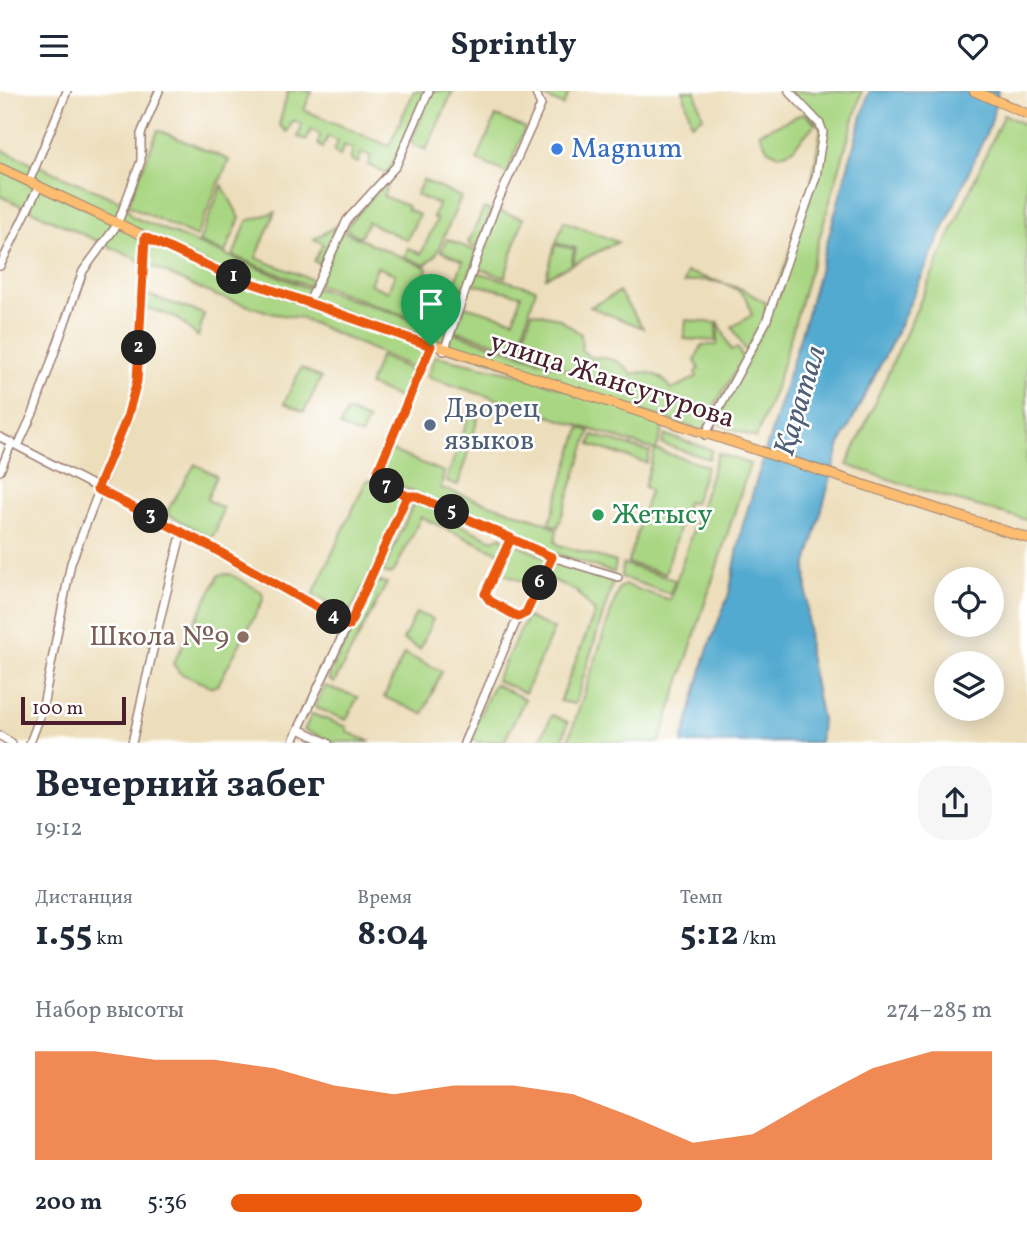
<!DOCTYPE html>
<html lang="ru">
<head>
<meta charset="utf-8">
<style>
	:root { --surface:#fff; --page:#f6f6f7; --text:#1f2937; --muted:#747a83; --accent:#ea580c }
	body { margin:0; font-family:Vollkorn,serif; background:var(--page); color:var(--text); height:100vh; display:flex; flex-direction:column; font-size:26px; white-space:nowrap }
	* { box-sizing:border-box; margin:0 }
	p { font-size:23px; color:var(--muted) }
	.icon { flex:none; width:38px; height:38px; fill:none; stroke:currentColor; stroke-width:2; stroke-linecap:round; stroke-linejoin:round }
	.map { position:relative; height:652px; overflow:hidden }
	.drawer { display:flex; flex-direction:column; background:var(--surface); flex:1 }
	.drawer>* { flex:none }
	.buttons { position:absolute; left:934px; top:476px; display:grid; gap:14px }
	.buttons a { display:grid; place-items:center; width:70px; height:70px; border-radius:50%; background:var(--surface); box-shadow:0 4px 18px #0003; font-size:35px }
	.scale { position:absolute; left:21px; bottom:18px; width:105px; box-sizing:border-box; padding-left:7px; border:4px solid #4a1f2b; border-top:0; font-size:19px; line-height:24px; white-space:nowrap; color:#4a1f2b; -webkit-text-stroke:5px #fff; paint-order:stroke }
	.pin { position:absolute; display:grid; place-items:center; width:60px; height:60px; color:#fff; margin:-72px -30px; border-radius:50% 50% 50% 0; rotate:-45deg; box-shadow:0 0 7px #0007 }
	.pin .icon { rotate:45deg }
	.km { position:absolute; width:35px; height:35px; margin:-18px; border-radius:50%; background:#222; color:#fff; font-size:19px; line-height:35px; text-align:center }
	.round { display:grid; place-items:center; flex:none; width:74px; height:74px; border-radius:28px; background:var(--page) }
	.headline { display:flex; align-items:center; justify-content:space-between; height:119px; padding:0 35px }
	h1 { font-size:38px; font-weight:700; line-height:52px }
	.figures { display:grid; grid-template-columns:repeat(3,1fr); gap:10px; height:119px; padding:7px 35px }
	.figures div { display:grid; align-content:center }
	.figures b { font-size:35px; font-weight:700 }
	.figures small { font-size:19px; font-weight:400 }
	.figures p { font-size:19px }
	.chart { height:196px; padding:14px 35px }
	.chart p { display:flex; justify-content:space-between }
	.chart svg { width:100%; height:126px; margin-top:7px; fill:var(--accent); opacity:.7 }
	ul { padding:0 35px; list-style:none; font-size:23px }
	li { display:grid; grid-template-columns:112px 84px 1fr; align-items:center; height:52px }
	li i { height:18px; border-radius:9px; background:var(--accent) }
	header { display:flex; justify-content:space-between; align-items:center; height:91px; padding:0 35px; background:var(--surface); font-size:32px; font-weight:700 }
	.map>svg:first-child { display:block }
	.green { fill:#a9d682; stroke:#7a7a56; stroke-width:2; fill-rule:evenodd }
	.water { fill:#53aad0; stroke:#4e647e; stroke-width:2 }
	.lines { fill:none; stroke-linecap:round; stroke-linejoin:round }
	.minor-casing { stroke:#9c7e73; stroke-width:10 }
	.major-casing { stroke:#9c7e73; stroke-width:11 }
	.minor { stroke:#fff; stroke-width:7 }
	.major { stroke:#fcbd6f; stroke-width:9 }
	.route-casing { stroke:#fff; stroke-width:14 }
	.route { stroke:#ea580c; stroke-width:9 }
	.shop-dot { fill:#3f7fe0; stroke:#fff; stroke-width:2.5 }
	.service-dot { fill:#5c6f8a; stroke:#fff; stroke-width:2.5 }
	.leisure-dot { fill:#2e9e5b; stroke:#fff; stroke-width:2.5 }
	.education-dot { fill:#8d6e63; stroke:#fff; stroke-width:2.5 }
	.labels { text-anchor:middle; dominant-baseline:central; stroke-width:5; stroke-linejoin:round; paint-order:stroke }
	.shop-label { font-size:28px; fill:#366cbe; stroke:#fff; text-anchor:start }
	.street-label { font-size:28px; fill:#4a1f2b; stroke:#fff }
	.service-label { font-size:28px; fill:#4e5e75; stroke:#fff; text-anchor:start }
	.leisure-label { font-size:28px; fill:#27864d; stroke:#fff; text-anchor:start }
	.education-label { font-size:28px; fill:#785e54; stroke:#fff; text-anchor:end }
	.water-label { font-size:30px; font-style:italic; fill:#4e5e75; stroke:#fff }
</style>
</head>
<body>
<header><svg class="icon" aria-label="menu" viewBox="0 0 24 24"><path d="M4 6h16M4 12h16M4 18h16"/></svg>Sprintly<svg class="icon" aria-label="heart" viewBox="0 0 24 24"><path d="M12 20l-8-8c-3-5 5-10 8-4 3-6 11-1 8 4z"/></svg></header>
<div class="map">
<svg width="1027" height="652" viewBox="0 0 1027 652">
	<rect width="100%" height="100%" fill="#fff"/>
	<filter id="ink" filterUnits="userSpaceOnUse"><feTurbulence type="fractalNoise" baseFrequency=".0143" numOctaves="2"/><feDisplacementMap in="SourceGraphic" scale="14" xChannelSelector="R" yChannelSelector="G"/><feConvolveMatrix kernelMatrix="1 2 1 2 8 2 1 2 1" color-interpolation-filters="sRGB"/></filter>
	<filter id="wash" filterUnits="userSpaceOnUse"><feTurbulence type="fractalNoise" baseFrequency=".00686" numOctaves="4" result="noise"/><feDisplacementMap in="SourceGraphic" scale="28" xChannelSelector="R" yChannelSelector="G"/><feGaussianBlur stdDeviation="1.57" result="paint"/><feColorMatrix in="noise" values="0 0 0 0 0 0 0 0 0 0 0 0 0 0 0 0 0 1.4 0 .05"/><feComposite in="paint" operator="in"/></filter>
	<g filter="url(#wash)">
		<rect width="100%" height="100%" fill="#eddebb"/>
		<path class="green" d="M 288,0 L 312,0 L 304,19 L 389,55 L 414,0 L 426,0 L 399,64 L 386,83 L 368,74 L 371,66 L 362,61 L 358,72 L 350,69 L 353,58 L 344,54 L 340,65 L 334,60 L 338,50 L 328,45 L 323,57 L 318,53 L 320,44 L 311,38 L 307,49 L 298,46 L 302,34 L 293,29 L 287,41 L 279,34 Z
			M 432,0 L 453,0 L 426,59 L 410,52 Z
			M 544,0 L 570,0 L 563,15 L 539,3 Z
			M 683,0 L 695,0 L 703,26 L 692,33 Z
			M 789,0 L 862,0 L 779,286 L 756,347 L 711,330 L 761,242 L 808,111 L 821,37 Z
			M 804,22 L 815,33 L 792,59 L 779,64 L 768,59 L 759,42 Z
			M 1004,23 L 1027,35 L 1027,429 L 934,403 L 847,374 Z
			M 496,25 L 525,37 L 507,82 L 477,69 Z
			M 158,39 L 229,69 L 196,146 L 128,114 Z
			M 0,58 L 122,111 L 133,126 L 307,197 L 313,196 L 578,282 L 519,262 L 532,221 L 558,227 L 581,243 L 582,259 L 589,266 C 606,266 621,268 632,283 C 648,279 663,283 671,299 L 697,286 L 695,281 L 699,278 L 695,269 L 702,254 L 717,254 L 719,232 L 731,259 L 738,257 L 743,268 L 710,322 L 705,341 L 222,180 L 0,75 Z
			M 0,77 L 221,181 L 219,188 L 222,184 L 431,255 L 421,280 L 301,227 L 275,223 L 214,204 L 0,105 Z
			M 393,81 L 383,105 L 408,115 L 407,118 L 419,124 L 407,149 L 368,131 L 360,146 L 345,138 Z
			M 423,89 L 461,106 L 436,164 L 425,174 L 405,166 L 408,157 L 421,163 L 437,128 L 433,126 L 438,113 L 416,104 Z
			M 222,94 L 240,127 L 225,162 L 199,151 Z
			M 484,117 L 491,120 L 477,158 L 468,152 Z
			M 494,119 L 523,127 L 505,186 L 474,176 Z
			M 275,121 L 256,167 L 318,191 L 342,140 L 427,177 L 425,185 L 433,185 L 466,199 L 451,241 L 317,193 L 307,194 L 233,165 L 247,130 ZM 377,176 L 395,183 L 388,201 L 370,193 Z
			M 564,130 L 618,151 L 573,173 L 576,157 L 556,152 Z
			M 336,135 L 320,173 L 314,170 L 323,153 L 314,148 Z
			M 447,148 L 477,161 L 465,197 L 455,192 L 463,170 L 441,160 Z
			M 555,154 L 574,158 L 571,174 L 546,186 Z
			M 476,181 L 536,198 L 518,259 L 454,239 L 464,215 L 514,229 L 521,204 L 473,193 Z
			M 687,181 L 742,198 L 766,212 L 765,226 L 746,260 L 732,236 L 752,224 C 750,220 749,212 747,208 C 734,190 702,186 684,192 Z
			M 619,201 L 643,237 L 590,216 Z
			M 144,203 L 204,223 L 198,246 L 176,226 L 144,216 Z
			M 686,229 L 717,232 L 716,250 L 684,248 Z
			M 380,265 L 416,281 L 404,309 L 369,294 Z
			M 435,265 L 522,284 L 665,331 L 656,359 L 707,375 L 694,412 L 687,411 L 665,483 L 628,472 L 650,399 L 644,396 L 655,359 L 427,286 Z
			M 301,277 L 321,287 L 304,321 L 284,312 Z
			M 347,320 L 368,329 L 361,345 L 340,335 Z
			M 469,325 L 478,327 L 458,394 L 446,390 Z
			M 580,337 L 590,340 L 558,436 L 549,433 Z
			M 593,344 L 650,361 L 647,372 L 590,354 Z
			M 665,344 L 712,359 L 709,368 L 662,353 Z
			M 390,359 L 444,381 L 441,397 L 544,431 L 557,439 L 555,450 L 559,454 L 616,471 L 614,482 L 554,462 L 382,387 L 382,377 Z
			M 718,362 L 750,373 L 660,651 L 568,651 L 619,497 L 625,494 L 670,509 Z
			M 195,373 L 216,385 L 207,409 L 223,417 L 216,440 L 211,447 L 166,422 Z
			M 379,388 L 407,405 L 390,448 L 349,522 L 313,503 L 366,390 Z
			M 415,409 L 447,423 L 450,430 L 493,449 L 502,445 L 505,453 L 499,462 L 421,426 L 395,479 L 390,483 L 383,481 Z
			M 512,451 L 547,467 L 534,496 L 499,480 Z
			M 554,471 L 614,488 L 575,613 L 560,610 L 595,521 L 576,500 L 546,486 Z
			M 623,473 L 675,489 L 670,503 L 621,486 Z
			M 230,483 L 262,501 L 263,509 L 218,594 L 211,596 L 180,582 L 173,573 L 219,484 Z
			M 374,490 L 387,492 L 334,592 L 328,588 Z
			M 416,522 L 433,528 L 420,558 L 403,549 Z
			M 527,526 L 554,538 L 525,602 L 496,589 Z
			M 404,563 L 442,580 L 423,623 L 384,606 Z
			M 494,593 L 525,608 L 504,651 L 477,651 L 468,647 Z
			M 325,595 L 358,606 L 346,629 L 315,616 Z
			M 312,623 L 347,636 L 347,641 L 371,651 L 333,651 L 304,639 Z
			M 552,624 L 568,631 L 562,651 L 539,651 Z"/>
		<path class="water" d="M 869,0 L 998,0 L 991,32 L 894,247 L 840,353 L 806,476 L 809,564 L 822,629 L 820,651 L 682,652 L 706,563 L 729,503 L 742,437 L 808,220 Z"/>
	</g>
	<g filter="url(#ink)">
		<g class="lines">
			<g class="minor-casing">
				<path id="minor" d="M 29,91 L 67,0
					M 0,175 L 39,95
					M 308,213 L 347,129 L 396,75 L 429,0
					M 444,260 L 494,119 L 541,14 L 535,0
					M 705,344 L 766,231 L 816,86 L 823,41 L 820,33 L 789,0
					M 0,346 L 211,456 L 349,535
					M 18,355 L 34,320 L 83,180 L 117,134 L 141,70 L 141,43 L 159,0
					M 0,380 L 12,351
					M 407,405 L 416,405 L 552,466 L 526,522 L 518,526 L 464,652
					M 511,447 L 485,503 L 490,510 L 518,526
					M 552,466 L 618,486
					M 299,638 L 328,652
					M 0,645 L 12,652
					M 30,652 L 42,620 L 71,472 L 127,327 L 137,290 L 145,146
					M 132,652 C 148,581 163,511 182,441
					M 292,652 L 406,410 L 403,400 C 390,396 379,395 378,380 L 431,255"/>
			</g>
			<g class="major-casing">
				<path id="major" d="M 974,0 L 1027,23
					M 0,77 L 221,181 L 308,213 L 1027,447"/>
			</g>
			<use href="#minor" class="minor"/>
			<use href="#major" class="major"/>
		</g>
	</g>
	<g class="lines" filter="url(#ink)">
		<g class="route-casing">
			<path id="route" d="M 431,255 L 221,181 L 145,146 L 137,290 L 127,327 L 97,398 L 211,456 L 349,535 L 407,405 L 416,405 L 511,447 L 485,503 L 490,510 L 518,526 L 526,522 L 552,466 L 416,405 L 407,405 L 379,388 L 378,380 L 431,255"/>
		</g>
		<use href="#route" class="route"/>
	</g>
	<circle class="shop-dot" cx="557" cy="58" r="7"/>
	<circle class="service-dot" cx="430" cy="334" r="7"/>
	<circle class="leisure-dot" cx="598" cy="424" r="7"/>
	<circle class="education-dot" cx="243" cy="546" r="7"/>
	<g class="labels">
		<g class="shop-label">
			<text x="571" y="58">Magnum</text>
		</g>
		<g class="street-label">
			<text transform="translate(612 290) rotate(18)">улица Жансугурова</text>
		</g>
		<g class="service-label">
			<text x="444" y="318">Дворец<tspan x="444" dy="32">языков</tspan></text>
		</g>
		<g class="leisure-label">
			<text x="612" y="424">Жетысу</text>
		</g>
		<g class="education-label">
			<text x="229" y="546">Школа №9</text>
		</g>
		<g class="water-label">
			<text transform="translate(801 310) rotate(-73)">Қаратал</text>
		</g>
	</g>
</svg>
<div class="buttons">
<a><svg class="icon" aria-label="locate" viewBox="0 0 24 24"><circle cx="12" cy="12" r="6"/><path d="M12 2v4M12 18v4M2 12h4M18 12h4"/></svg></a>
<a><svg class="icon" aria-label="layers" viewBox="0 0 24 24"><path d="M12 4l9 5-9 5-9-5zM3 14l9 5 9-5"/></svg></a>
</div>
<div class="scale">100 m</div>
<div class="pin" style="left:431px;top:255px;background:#1e9e55"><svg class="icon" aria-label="arrive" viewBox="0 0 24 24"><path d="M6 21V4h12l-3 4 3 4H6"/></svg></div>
<b class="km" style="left:234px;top:186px">1</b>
<b class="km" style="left:139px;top:257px">2</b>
<b class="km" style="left:151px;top:425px">3</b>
<b class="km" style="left:334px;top:526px">4</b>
<b class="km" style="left:452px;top:421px">5</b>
<b class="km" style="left:540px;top:492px">6</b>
<b class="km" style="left:387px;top:395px">7</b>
</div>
<section class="drawer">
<div class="headline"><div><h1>Вечерний забег</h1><p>19:12</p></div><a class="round"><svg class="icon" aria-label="share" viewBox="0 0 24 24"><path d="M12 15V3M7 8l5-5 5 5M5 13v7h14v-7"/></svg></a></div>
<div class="figures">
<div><p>Дистанция</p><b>1.55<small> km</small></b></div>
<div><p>Время</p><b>8:04</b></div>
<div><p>Темп</p><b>5:12<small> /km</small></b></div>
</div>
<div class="chart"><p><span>Набор высоты</span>274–285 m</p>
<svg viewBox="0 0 160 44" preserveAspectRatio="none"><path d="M0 44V6L10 6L20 9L30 9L40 12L50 18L60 21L70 18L80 18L90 21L100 29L110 38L120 35L130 23L140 12L150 6L160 6V44z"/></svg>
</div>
<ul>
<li><b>200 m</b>5:36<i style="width:54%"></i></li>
</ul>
</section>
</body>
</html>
